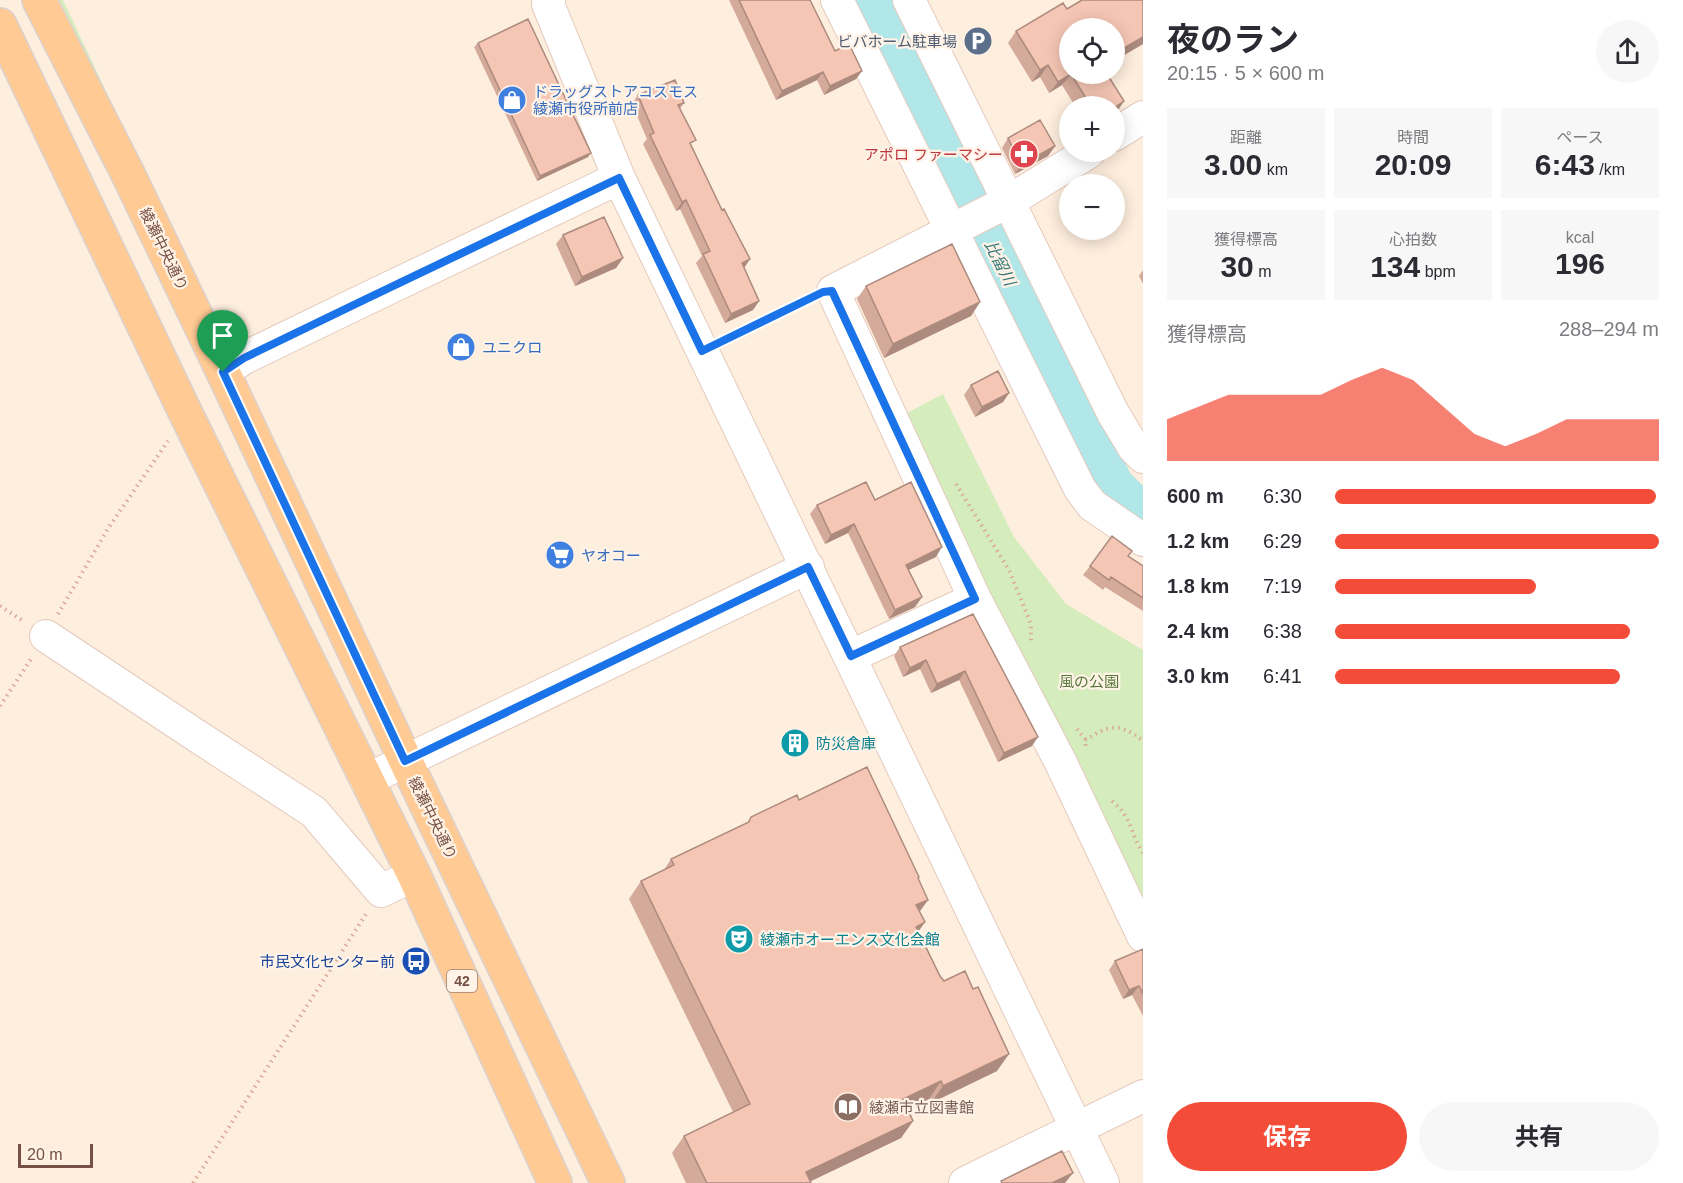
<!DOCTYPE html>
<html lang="ja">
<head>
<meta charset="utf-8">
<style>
	:root { --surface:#fff; --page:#f7f7f7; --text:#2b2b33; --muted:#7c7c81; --accent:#f34c38 }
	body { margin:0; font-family:Arial,"Noto Sans JP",sans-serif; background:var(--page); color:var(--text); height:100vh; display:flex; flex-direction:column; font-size:22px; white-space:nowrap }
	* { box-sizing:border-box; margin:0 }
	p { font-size:20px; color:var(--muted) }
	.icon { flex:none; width:33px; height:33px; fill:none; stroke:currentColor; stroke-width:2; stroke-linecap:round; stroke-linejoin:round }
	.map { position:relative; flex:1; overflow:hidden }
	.side { display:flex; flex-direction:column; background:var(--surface); width:540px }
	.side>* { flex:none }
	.fabs { position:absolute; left:1059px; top:18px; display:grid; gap:12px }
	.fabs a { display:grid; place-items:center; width:66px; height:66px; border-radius:50%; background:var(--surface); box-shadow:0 3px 15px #0003; font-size:30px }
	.scale { position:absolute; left:18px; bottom:15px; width:75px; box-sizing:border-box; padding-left:6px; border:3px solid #765045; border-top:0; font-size:16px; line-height:21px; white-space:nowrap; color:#765045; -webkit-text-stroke:4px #fff2e6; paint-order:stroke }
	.pin { position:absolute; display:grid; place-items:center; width:51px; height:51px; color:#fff; margin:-62px -26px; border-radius:50% 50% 50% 0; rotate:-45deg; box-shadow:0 0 6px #0007 }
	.pin .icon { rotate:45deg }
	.round { display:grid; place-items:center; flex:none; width:63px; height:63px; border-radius:32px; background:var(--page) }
	.overview { display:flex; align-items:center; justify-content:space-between; height:102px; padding:0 24px }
	h1 { font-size:33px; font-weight:700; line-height:45px }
	.metrics { display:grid; grid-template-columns:repeat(3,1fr); gap:9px; height:102px; padding:6px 24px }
	.metrics div { display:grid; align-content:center; border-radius:0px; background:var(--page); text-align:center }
	.metrics b { font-size:30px; font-weight:700 }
	.metrics small { font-size:16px; font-weight:400 }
	.metrics p { font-size:16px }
	.chart { height:168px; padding:12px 24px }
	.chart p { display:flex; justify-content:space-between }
	.chart svg { width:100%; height:108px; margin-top:6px; fill:var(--accent); opacity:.7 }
	.cta { display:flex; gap:12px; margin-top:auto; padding:12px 24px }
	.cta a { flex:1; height:69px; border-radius:36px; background:var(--accent); color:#fff; font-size:24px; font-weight:700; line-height:69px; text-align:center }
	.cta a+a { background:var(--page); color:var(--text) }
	ul { padding:0 24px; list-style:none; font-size:20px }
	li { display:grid; grid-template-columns:96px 72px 1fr; align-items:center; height:45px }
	li i { height:15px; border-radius:8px; background:var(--accent) }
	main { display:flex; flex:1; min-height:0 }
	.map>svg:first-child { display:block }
	.green { fill:#d5ecbc }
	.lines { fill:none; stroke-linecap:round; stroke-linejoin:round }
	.river { stroke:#b2e7e9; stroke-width:45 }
	.minor-casing { stroke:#e4cabd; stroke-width:34 }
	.major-casing { stroke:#dbd2cf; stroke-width:36 }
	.path { stroke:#daa997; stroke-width:4; stroke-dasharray:1.5 4.5; stroke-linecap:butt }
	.minor { stroke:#fff; stroke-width:32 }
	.major { stroke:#ffca94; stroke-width:33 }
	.wall { fill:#d4aa9b }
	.shaded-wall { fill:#ac8b7e }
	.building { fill:#f6c6b4; stroke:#ac8b7e; stroke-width:1.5 }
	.route-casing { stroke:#fff; stroke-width:12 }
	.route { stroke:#1a73e8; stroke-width:8 }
	.labels { text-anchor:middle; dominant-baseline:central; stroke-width:4.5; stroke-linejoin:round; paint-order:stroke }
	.shield { fill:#fff2e6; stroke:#9f8175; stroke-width:1.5 }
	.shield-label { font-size:14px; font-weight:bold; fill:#765045 }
	.service-label { font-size:15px; fill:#4e5e75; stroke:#fff2e6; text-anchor:end }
	.shop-label { font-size:15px; fill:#366cbe; stroke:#fff2e6; text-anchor:start }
	.health-label { font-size:15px; fill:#be3a42; stroke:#fff2e6; text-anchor:end }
	.street-label { font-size:15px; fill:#765045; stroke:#fff2e6 }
	.park-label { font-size:15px; fill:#527739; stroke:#fff2e6 }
	.culture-label { font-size:15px; fill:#0d838f; stroke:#fff2e6; text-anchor:start }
	.transit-label { font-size:15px; fill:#164399; stroke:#fff2e6; text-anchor:end }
	.education-label { font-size:15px; fill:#785e54; stroke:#fff2e6; text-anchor:start }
	.water-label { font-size:16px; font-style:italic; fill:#377a7d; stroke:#fff2e6 }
</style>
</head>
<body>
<main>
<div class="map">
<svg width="1143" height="1183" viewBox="0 0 1143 1183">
	<rect width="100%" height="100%" fill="#feeede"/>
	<path class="green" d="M 57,0 L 63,0 L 136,155 Z
		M 943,394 L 1014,537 L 1066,604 L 1143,650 L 1143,913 L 903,415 Z"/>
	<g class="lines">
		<path class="river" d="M 868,0 L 1039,336 L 1112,487 L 1143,517"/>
		<g class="minor-casing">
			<path id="minor" d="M 549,0 L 548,4 L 619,178 L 1103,1183
				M 837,0 L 1080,489 L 1092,505 L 1143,540
				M 909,0 L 1113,413 L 1134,448 L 1143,457
				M 1114,135 L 1143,117
				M 1089,152 L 1009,201 L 833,291 L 975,599 L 1060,761 L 1143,936
				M 223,372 L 244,358 L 366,299 L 619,178
				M 46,636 L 197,736 L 314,812 L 381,891 L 414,875
				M 851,656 L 975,599
				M 366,780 L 808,567
				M 965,1183 L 1143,1096"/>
		</g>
		<g class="major-casing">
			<path id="major" d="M 39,0 L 128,174 L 223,372 L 418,787 L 608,1183
				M 0,25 L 187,416 L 414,875 L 555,1183"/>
		</g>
		<path class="path" d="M 727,339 L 807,300
			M 956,484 L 1009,570 L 1031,624 L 1031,643
			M 0,606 L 25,622
			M 58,614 L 109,527 L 168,441
			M 0,706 L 31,659
			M 1077,729 L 1085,739 L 1086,749
			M 1085,740 C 1109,726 1118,721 1143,741
			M 1112,801 C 1134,820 1129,832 1143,853
			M 193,1183 L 366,914"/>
		<use href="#minor" class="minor"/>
		<use href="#major" class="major"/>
	</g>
	<path class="wall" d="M 729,0 L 810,0 L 835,51 L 862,71 L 856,79 L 824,95 L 817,80 L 776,100 Z
		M 1082,0 L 1143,0 L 1143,44 L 1114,61 L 1114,28 L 1070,28 L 1070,74 L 1107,74 L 1124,101 L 1114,114 L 1114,106 L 1075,106 L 1062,85 L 1049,93 L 1040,77 L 1032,82 L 1008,43 L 1016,31 L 1063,3 L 1067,9 Z
		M 478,43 L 588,157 L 537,181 L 474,47 Z
		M 638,95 L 684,103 L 680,109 L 691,147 L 722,210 L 750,259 L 744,268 L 759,301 L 753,310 L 725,323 L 696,263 L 702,256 L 680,209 L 676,211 L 643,144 L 647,139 L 632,104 Z
		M 1008,138 L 1055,146 L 1048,156 L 1015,174 L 1002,148 Z
		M 563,235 L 623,258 L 616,268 L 575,286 L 556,244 Z
		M 1143,270 L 1143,284 L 1139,276 Z
		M 866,286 L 980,302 L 971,316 L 884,358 L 857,299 Z
		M 971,385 L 1009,393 L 1003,402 L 975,417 L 964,395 Z
		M 875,500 L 936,557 L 908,570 L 922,597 L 915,607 L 889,619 L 848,533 L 825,544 L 810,514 L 817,505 Z
		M 1128,556 L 1143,566 L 1143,611 L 1105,587 L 1103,590 L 1083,575 L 1090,566 Z
		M 973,614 L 1032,746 L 998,762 L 959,680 L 931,693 L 920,669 L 903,677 L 894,656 L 900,647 Z
		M 799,800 L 918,879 L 928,900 L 919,912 L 925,922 L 919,931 L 940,976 L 997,1071 L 931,1103 L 929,1099 L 908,1109 L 913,1121 L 901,1138 L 811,1181 L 811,1183 L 686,1183 L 672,1153 L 684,1136 L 733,1112 L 629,899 L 641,881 L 664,870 L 671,859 L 747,823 L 751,817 Z
		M 1143,949 L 1143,1016 L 1132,995 L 1123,999 L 1109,970 L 1115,961 Z"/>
	<path class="shaded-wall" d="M 1143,37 L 1143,44 L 1114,61 L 1114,54 Z
		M 1048,65 L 1040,77 L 1032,82 L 1040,70 Z
		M 862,71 L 856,79 L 824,95 L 830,86 Z
		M 823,72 L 817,80 L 776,100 L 782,91 Z
		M 1071,74 L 1062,85 L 1049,93 L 1058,82 Z
		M 1124,101 L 1116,113 L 1114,114 L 1114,108 Z
		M 1055,146 L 1048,156 L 1015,174 L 1021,165 Z
		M 591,153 L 588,157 L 537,181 L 540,176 Z
		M 686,200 L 680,209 L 676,211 L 682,202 Z
		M 623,258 L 616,268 L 575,286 L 582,277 Z
		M 750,259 L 744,268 L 742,263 Z
		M 759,301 L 753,310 L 725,323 L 731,314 Z
		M 980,302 L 971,316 L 884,358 L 893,344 Z
		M 1009,393 L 1003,402 L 975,417 L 982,407 Z
		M 854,524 L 848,533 L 825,544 L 831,535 Z
		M 942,547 L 936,557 L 900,574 L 906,565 Z
		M 922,597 L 915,607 L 889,619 L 895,610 Z
		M 926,660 L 920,669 L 903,677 L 910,668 Z
		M 965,671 L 959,680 L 931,693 L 937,684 Z
		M 1038,737 L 1032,746 L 998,762 L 1004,753 Z
		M 928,900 L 915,918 L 916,905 Z
		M 925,922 L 912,940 L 916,927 Z
		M 1139,986 L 1132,995 L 1123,999 L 1129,990 Z
		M 1009,1054 L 997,1071 L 931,1103 L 943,1086 Z
		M 941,1081 L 929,1099 L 891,1117 L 903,1099 Z
		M 913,1121 L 901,1138 L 807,1183 L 806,1172 Z
		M 1073,1173 L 1065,1183 L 1052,1183 Z"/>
	<path class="building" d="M 739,0 L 810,0 L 835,51 L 849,44 L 862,71 L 830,86 L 823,72 L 782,91 Z
		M 1082,0 L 1143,0 L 1143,37 L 1114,54 L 1114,28 L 1070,28 L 1070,74 L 1107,74 L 1124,101 L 1114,108 L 1114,106 L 1091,106 L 1071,74 L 1058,82 L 1048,65 L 1040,70 L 1016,31 L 1063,3 L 1067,9 Z
		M 528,19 L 591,153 L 540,176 L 478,43 Z
		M 675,80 L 684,103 L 678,105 L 696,140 L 690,143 L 722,210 L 724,209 L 750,259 L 742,263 L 759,301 L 731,314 L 703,254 L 710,251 L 686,200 L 682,202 L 650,135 L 654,133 L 638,95 Z
		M 1040,120 L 1055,146 L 1021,165 L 1008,138 Z
		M 604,217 L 623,258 L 582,277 L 563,235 Z
		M 952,244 L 980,302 L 893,344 L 866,286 Z
		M 998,371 L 1009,393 L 982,407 L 971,385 Z
		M 866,482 L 875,500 L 911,482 L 942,547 L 906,565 L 922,597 L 895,610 L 854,524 L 831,535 L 817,505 Z
		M 1112,536 L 1132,551 L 1128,556 L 1143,566 L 1143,598 L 1111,577 L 1109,580 L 1090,566 Z
		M 973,614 L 1038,737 L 1004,753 L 965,671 L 937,684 L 926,660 L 910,668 L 900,647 Z
		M 867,767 L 919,877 L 918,878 L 928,900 L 916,905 L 925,922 L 916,927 L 940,976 L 944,981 L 965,971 L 973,989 L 978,987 L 1009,1054 L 943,1086 L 941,1081 L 903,1099 L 913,1121 L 806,1172 L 811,1183 L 707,1183 L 684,1136 L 750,1104 L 641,881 L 674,865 L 671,859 L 749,822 L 751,817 L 797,795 L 799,800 Z
		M 1143,949 L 1143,994 L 1139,986 L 1129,990 L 1115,961 Z
		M 1062,1151 L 1073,1173 L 1052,1183 L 1002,1183 L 1001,1181 Z"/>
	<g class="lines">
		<g class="route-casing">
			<path id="route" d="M 619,178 L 702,351 L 823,292 L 832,291 L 975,599 L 851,656 L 808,567 L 405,761 L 223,372 L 244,358 L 366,299 Z"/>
		</g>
		<use href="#route" class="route"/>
	</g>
	<defs>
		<g id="parking-disc" transform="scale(1.5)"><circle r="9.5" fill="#5c6f8a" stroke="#fff2e6"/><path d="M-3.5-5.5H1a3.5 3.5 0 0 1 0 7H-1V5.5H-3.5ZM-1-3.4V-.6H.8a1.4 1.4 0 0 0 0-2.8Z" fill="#fff"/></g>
		<g id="shop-disc" transform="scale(1.5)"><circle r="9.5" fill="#3f7fe0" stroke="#fff2e6"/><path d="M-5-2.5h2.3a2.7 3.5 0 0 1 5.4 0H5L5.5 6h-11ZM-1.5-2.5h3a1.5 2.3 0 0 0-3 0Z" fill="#fff"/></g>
		<g id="pharmacy-disc" transform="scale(1.5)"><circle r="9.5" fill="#e0444e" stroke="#fff2e6"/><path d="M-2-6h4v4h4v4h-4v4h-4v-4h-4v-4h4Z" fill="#fff"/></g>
		<g id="supermarket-disc" transform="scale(1.5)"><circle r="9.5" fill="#3f7fe0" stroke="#fff2e6"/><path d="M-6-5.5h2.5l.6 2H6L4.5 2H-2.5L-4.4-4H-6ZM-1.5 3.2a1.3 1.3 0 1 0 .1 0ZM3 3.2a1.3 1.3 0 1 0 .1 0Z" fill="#fff"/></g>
		<g id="building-disc" transform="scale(1.5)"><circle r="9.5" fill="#0f9aa8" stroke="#fff2e6"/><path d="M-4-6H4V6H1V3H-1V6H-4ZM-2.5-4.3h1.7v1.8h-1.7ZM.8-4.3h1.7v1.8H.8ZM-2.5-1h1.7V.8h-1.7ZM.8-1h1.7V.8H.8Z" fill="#fff"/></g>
		<g id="theatre-disc" transform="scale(1.5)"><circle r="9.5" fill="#0f9aa8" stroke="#fff2e6"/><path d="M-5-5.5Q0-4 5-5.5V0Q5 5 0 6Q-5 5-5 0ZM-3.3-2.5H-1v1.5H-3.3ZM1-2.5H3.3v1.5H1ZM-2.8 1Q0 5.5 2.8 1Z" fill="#fff"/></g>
		<g id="bus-disc" transform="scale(1.5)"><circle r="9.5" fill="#1a4fb4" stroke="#fff2e6"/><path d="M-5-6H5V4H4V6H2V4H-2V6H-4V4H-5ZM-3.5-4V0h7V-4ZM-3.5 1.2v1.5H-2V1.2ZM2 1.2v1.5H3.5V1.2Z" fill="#fff"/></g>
		<g id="library-disc" transform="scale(1.5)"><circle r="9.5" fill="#8d6e63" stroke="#fff2e6"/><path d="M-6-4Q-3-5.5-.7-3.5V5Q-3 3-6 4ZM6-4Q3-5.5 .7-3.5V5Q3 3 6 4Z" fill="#fff"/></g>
	</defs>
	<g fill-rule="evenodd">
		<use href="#parking-disc" x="978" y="41"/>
		<use href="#shop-disc" x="512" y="100"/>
		<use href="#pharmacy-disc" x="1024" y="154"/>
		<use href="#shop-disc" x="461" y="347"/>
		<use href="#supermarket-disc" x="560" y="555"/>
		<use href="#building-disc" x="795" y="743"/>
		<use href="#theatre-disc" x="739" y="939"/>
		<use href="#bus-disc" x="416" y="961"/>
		<use href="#library-disc" x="848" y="1107"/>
	</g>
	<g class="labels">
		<rect class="shield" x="447" y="970" width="30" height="22" rx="4.5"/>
		<g class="shield-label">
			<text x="462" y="981">42</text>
		</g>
		<g class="service-label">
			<text x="957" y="41">ビバホーム駐車場</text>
		</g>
		<g class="shop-label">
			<text x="533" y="91">ドラッグストアコスモス<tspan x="533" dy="17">綾瀬市役所前店</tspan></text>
			<text x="482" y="347">ユニクロ</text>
			<text x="581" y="555">ヤオコー</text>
		</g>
		<g class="health-label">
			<text x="1003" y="154">アポロ ファーマシー</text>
		</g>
		<g class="street-label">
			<text transform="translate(164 249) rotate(64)">綾瀬中央通り</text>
			<text transform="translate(433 818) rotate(64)">綾瀬中央通り</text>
		</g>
		<g class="park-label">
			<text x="1089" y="681">風の公園</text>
		</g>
		<g class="culture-label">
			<text x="816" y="743">防災倉庫</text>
			<text x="760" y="939">綾瀬市オーエンス文化会館</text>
		</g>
		<g class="transit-label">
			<text x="395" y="961">市民文化センター前</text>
		</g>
		<g class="education-label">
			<text x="869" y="1107">綾瀬市立図書館</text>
		</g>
		<g class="water-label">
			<text transform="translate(1000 263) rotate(63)">比留川</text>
		</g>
	</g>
</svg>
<div class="fabs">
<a><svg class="icon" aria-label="locate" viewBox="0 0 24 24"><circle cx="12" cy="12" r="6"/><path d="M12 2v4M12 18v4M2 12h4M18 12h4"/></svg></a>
<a>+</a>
<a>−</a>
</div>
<div class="scale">20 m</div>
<div class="pin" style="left:223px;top:372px;background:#1e9e55"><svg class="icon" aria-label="arrive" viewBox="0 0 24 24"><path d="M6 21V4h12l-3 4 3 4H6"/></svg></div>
</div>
<section class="side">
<div class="overview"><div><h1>夜のラン</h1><p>20:15 · 5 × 600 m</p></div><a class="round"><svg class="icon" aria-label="share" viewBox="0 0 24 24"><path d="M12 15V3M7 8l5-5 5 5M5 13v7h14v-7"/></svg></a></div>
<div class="metrics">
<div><p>距離</p><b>3.00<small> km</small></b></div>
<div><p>時間</p><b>20:09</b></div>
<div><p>ペース</p><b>6:43<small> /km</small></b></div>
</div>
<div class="metrics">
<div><p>獲得標高</p><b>30<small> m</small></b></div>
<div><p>心拍数</p><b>134<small> bpm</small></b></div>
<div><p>kcal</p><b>196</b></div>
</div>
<div class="chart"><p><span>獲得標高</span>288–294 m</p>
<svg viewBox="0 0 160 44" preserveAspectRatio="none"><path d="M0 44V27L10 22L20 17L30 17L40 17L50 17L60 11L70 6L80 11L90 22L100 33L110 38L120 33L130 27L140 27L150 27L160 27V44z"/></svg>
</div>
<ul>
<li><b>600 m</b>6:30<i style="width:99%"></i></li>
<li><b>1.2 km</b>6:29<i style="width:100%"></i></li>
<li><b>1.8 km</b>7:19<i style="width:62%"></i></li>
<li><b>2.4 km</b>6:38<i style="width:91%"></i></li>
<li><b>3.0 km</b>6:41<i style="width:88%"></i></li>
</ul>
<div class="cta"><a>保存</a><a>共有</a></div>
</section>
</main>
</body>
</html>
